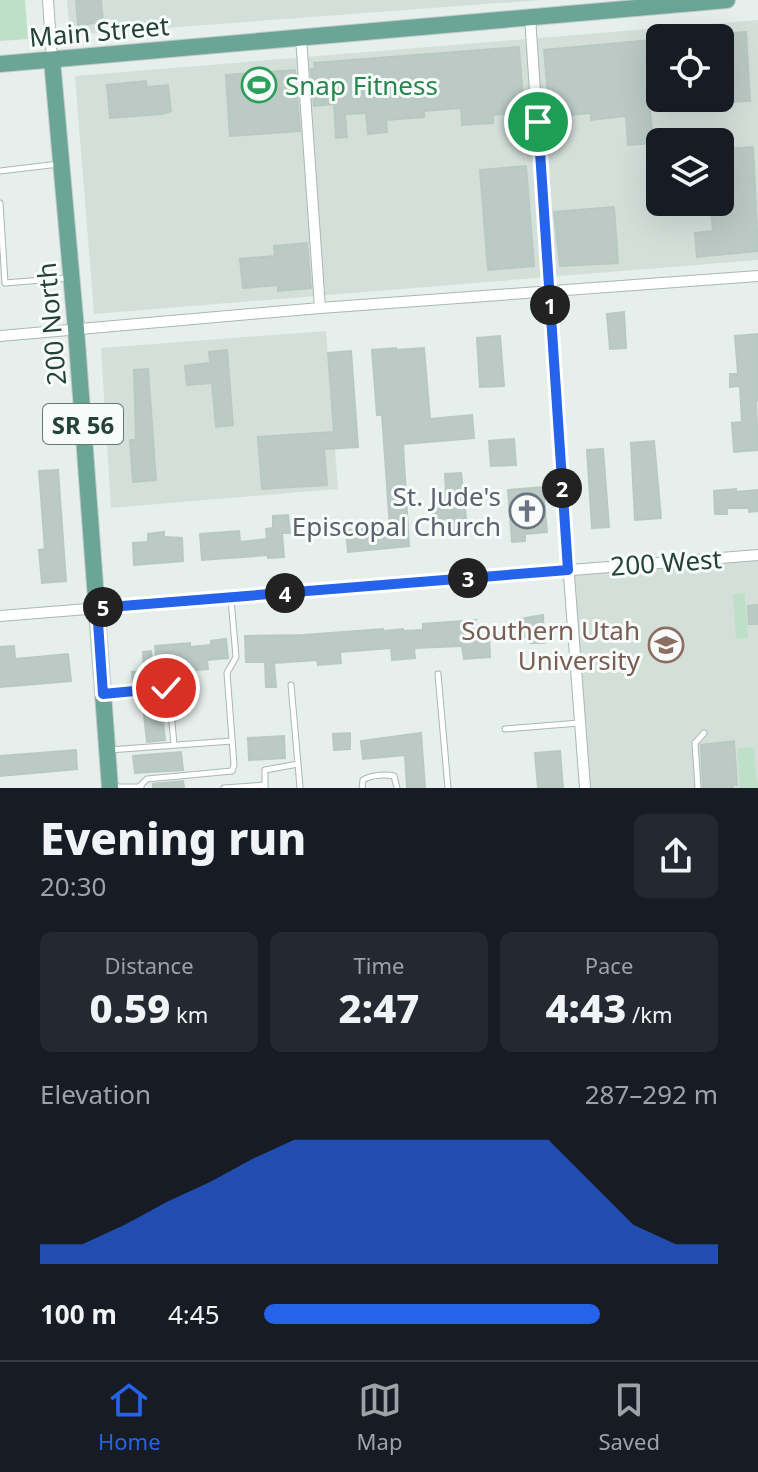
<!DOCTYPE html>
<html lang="en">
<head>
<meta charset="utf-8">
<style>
	:root { --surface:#171b24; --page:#242831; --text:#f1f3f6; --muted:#9ea1a6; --line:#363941; --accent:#2563eb }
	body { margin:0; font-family:"Noto Sans",sans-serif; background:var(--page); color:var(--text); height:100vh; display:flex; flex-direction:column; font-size:30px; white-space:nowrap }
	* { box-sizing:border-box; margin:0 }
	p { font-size:26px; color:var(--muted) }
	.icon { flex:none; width:44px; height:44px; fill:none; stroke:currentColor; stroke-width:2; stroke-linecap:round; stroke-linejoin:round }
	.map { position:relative; height:788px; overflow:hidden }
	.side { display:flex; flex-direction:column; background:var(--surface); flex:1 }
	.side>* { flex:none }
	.buttons { position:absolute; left:646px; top:24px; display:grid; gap:16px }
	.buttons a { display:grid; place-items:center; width:88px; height:88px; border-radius:12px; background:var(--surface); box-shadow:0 8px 32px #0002; font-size:40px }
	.pin { position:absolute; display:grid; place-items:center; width:68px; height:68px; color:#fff; margin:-34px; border:4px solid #fff; border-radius:50%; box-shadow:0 2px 8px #0007 }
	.km { position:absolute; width:40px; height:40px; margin:-20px; border-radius:50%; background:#222; color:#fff; font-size:22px; line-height:40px; text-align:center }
	.round { display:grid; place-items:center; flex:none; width:84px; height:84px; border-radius:12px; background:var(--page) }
	.headline { display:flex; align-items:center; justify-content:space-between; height:136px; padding:0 40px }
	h1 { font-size:44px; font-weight:800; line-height:60px }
	.figures { display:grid; grid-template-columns:repeat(3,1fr); gap:12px; height:136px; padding:8px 40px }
	.figures div { display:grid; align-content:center; border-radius:12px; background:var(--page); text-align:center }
	.figures b { font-size:40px; font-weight:800 }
	.figures small { font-size:22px; font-weight:400 }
	.figures p { font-size:22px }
	.chart { height:224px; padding:16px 40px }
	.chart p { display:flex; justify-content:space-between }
	.chart svg { width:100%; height:144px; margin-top:8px; fill:var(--accent); opacity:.7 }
	ul { padding:0 40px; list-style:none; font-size:26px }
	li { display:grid; grid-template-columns:128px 96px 1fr; align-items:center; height:60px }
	li i { height:20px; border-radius:10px; background:var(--accent) }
	.tab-bar { display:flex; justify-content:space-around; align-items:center; height:112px; border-top:2px solid var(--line); background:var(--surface); font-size:22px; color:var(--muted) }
	.tab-bar a { display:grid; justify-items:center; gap:4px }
	.tab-bar .current { color:var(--accent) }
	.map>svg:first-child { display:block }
	.built { fill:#d4dfda; fill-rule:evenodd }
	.green { fill:#bfe0c8 }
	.building { fill:#bbcac4; stroke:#b8c9c2; stroke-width:2 }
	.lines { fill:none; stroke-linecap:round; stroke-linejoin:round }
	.service-casing { stroke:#a8b8b2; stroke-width:7 }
	.minor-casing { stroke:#a8b8b2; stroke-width:12 }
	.primary-casing { stroke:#c2cac8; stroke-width:18 }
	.service { stroke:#fff; stroke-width:5 }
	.minor { stroke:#fff; stroke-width:10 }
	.primary { stroke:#6aa596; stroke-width:16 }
	.route-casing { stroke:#fff; stroke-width:16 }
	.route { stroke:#2563eb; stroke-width:10 }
	.labels { text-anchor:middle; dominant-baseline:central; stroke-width:6; stroke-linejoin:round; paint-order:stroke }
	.shield { fill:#f7fbf9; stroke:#637a73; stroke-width:2 }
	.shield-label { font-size:24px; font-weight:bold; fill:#24423a }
	.street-label { font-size:26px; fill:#24423a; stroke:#f7fbf9 }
	.leisure-label { font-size:26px; fill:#27864d; stroke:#f7fbf9; text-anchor:start }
	.worship-label { font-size:26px; fill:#5b616d; stroke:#f7fbf9; text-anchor:end }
	.education-label { font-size:26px; fill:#785e54; stroke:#f7fbf9; text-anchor:end }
</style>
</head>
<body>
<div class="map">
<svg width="758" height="788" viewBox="0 0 758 788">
	<rect width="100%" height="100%" fill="#e6efeb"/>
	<path class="built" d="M 67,0 L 542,0 L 70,35 Z
		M 758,20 L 758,260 L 94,314 L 75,76 ZM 660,38 L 720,38 L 720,98 L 660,98 ZM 660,142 L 720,142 L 720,202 L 660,202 Z
		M 326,331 L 338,489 L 111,508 L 101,348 Z
		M 758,555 L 758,788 L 585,788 L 568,570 Z"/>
	<path class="green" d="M 0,0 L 25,0 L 28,39 L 0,41 Z
		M 745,593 L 748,638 L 736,639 L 733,594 Z
		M 753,747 L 758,788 L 740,788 L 737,750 L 740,748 Z"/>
	<path class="building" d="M 76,0 L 101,0 L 103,22 L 78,25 Z
		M 746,32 L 750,101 L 720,102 L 720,34 Z
		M 660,39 L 660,86 L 648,87 L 653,143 L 628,145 L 626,116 L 591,120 L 591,113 L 550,117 L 544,50 Z
		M 519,47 L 524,112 L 493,115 L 493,123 L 462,125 L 461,108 L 424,111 L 424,117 L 386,120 L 387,132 L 368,134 L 366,113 L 345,114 L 347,137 L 336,138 L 334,104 L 314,106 L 311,69 L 315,69 L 314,63 Z
		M 295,70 L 300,131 L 230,136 L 226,75 Z
		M 146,81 L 147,87 L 168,85 L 171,111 L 162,114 L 110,118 L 107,85 Z
		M 753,147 L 758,251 L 697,257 L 695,233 L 713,231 L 710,202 L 720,202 L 720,182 L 727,182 L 725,149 Z
		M 526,166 L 534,266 L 488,270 L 480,170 Z
		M 614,207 L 618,263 L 560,266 L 554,212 Z
		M 307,243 L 311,288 L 278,291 L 278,285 L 243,288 L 240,259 L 275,256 L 274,246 Z
		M 624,312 L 626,348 L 610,349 L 607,314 Z
		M 758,334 L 758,401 L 756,401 L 758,450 L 734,452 L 732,423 L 742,422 L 740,386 L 730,387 L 730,374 L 738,374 L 735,336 Z
		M 500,336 L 504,386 L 480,387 L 477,338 Z
		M 396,348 L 396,350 L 424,348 L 430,419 L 472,415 L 474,438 L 403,444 L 409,546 L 348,552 L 346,530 L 390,528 L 382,415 L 377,415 L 372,350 Z
		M 227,350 L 233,425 L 216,427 L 212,383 L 187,385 L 185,366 L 210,363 L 209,352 Z
		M 351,351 L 358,447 L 324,449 L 327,485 L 262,489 L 258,437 L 334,432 L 328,353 Z
		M 148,369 L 156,480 L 133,482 L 130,440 L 136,440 L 134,370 Z
		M 514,439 L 516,465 L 491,466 L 489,441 Z
		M 654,441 L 661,518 L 635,520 L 631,443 Z
		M 603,449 L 609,527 L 592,528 L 587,450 Z
		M 58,470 L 66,581 L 42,583 L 39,550 L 45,549 L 39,471 Z
		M 461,473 L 467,527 L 460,535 L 450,536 L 444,529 L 443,521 L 438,521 L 437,516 L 433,516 L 432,503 L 439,502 L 438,492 L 446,491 L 445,474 Z
		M 543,487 L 547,532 L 525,534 L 525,541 L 512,542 L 508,490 Z
		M 736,489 L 736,492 L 758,490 L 758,511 L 749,512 L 749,508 L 727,508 L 727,514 L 715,514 L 714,491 Z
		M 288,515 L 290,533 L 282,533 L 284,557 L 268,558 L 268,555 L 202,560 L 200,534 L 239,531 L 240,542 L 267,539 L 266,529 L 273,528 L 273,516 Z
		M 164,532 L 164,537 L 182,538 L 183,561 L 134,565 L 133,543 L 148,542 L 148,534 Z
		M 758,605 L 758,624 L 749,624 L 748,606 Z
		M 543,615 L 544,643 L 530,643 L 530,637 L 520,638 L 519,619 Z
		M 476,620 L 477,638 L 489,637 L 490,657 L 464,659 L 462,646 L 414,648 L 415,658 L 392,660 L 391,648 L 340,652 L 341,663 L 318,665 L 317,660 L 274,663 L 276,687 L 266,687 L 265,662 L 246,662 L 245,636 L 304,635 L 383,629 L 384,631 L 403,629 L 403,631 L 423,630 L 423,624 Z
		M 226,639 L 228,658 L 207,660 L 208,669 L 186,671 L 185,665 L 157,667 L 155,646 L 190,643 L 190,647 L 211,645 L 211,641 Z
		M 14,646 L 15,659 L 68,654 L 71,681 L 0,687 L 0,647 Z
		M 151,651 L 155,685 L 133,683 L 132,672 L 144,671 L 143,652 Z
		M 160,695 L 165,740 L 147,742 L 142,697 Z
		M 350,733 L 350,749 L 334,750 L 333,734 Z
		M 421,733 L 425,788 L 407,788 L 405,755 L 363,759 L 361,741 Z
		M 284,736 L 285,758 L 249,760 L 248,738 Z
		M 734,741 L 737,785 L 732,785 L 733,788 L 703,788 L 701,745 Z
		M 76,750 L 77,769 L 0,776 L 0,756 Z
		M 560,751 L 563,788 L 538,788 L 535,753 Z
		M 181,752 L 183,770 L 135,773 L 133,756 Z
		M 183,781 L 184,788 L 153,788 L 153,784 Z"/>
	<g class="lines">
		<g class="service-casing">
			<path id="service" d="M 0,171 L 59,164
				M 0,203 L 5,283 L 67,278
				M 438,674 L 448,788
				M 291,685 L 298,764
				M 106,694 L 169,689 L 174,745
				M 505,729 L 579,723
				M 109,750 L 232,741
				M 140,786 L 147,779 L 232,771 L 234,765 L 227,673 L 236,657 L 231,599
				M 111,787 L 141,787
				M 224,788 L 265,785
				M 265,788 L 265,770 L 298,764 L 300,788
				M 362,788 L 363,780 C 371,775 385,774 394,776 L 397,788
				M 698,788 L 695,743 L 704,733"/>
		</g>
		<g class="minor-casing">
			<path id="minor" d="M 48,0 L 52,60
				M 530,17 L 556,403 L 585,788
				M 301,37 L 320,308
				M 0,336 L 320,308 L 758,276
				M 0,616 L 758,555"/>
		</g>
		<g class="primary-casing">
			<path id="primary" d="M 52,60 L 76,329 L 110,788
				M 0,64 L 727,0"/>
		</g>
		<use href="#service" class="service"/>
		<use href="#minor" class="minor"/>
		<use href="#primary" class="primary"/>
	</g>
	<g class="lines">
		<g class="route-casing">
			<path id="route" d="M 166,688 L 103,694 L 97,608 L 568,570 L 538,122"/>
		</g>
		<use href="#route" class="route"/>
	</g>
	<defs>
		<g id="stadium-ring" transform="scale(1.8)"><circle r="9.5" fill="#f7fbf9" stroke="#2e9e5b" stroke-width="1.5"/><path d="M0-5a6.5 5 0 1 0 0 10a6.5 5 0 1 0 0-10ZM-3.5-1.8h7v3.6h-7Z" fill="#2e9e5b"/></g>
		<g id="church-ring" transform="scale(1.8)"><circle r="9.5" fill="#f7fbf9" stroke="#6b7280" stroke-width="1.5"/><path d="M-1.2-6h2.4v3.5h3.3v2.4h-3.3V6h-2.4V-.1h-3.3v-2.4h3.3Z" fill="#6b7280"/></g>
		<g id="university-ring" transform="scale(1.8)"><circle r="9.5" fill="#f7fbf9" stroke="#8d6e63" stroke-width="1.5"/><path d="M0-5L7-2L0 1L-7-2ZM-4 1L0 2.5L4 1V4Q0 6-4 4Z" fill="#8d6e63"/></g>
	</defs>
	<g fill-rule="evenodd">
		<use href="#stadium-ring" x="259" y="85"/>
		<use href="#church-ring" x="527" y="511"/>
		<use href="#university-ring" x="666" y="645"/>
	</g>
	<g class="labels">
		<rect class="shield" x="43" y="404" width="80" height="40" rx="6"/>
		<g class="shield-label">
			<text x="83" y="424">SR 56</text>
		</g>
		<g class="street-label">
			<text transform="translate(99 31) rotate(-5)">Main Street</text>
			<text transform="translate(51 324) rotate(-95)">200 North</text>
			<text transform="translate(666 562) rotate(-4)">200 West</text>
		</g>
		<g class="leisure-label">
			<text x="285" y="85">Snap Fitness</text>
		</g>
		<g class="worship-label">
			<text x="501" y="496">St. Jude's<tspan x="501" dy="30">Episcopal Church</tspan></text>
		</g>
		<g class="education-label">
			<text x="640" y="630">Southern Utah<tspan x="640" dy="30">University</tspan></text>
		</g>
	</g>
</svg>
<div class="buttons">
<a><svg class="icon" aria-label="locate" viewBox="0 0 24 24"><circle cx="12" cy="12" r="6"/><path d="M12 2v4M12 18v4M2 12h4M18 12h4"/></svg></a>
<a><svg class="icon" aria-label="layers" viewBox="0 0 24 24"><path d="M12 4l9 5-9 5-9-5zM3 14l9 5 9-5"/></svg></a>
</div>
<div class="pin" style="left:538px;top:122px;background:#1e9e55"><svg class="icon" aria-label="arrive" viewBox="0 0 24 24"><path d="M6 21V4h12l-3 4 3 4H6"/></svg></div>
<div class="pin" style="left:166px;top:688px;background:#d93025"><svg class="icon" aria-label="check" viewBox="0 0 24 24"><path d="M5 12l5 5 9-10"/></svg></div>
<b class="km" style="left:550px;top:305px">1</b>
<b class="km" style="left:562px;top:488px">2</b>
<b class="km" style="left:468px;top:578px">3</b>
<b class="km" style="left:285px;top:593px">4</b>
<b class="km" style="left:103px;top:607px">5</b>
</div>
<section class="side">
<div class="headline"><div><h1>Evening run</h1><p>20:30</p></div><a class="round"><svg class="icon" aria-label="share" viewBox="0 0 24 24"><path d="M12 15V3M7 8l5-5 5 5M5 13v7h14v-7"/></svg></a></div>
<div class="figures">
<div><p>Distance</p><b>0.59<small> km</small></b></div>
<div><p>Time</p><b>2:47</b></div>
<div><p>Pace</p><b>4:43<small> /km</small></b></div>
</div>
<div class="chart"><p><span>Elevation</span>287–292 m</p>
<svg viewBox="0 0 160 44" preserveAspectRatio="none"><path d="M0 44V38L10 38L20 32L30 25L40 19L50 12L60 6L70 6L80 6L90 6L100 6L110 6L120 6L130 19L140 32L150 38L160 38V44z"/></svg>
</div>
<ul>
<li><b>100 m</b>4:45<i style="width:74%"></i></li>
</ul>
</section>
<nav class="tab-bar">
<a class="current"><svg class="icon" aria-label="home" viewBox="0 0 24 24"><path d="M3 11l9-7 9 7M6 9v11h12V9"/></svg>Home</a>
<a><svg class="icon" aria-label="map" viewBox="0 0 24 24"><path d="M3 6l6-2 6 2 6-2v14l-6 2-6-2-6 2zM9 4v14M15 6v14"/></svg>Map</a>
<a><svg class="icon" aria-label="saved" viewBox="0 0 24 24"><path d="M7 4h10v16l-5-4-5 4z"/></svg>Saved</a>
</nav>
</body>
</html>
